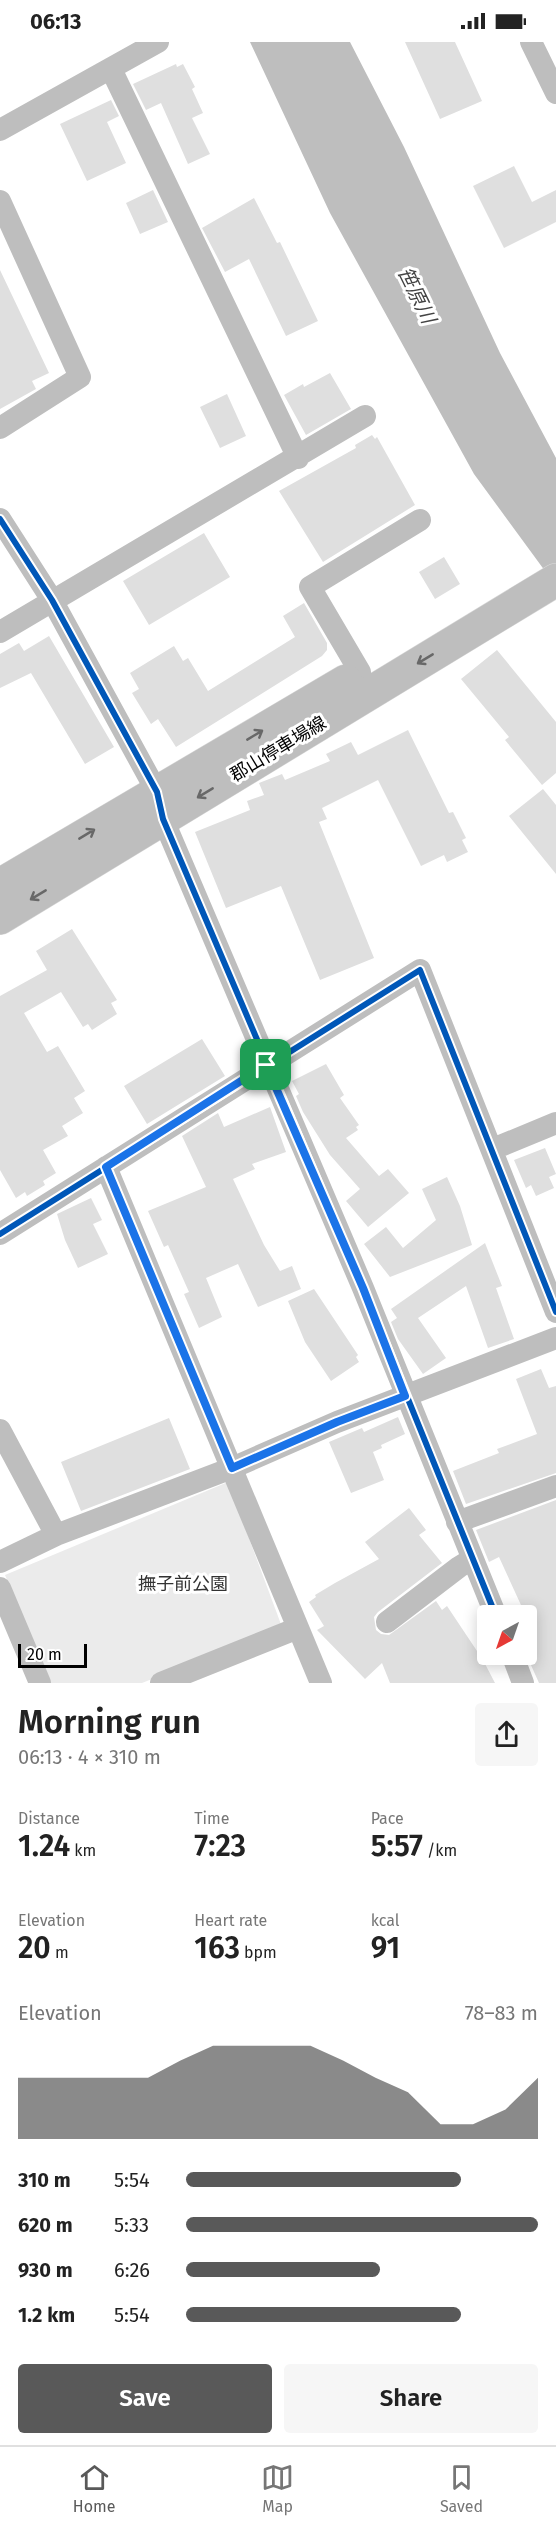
<!DOCTYPE html>
<html lang="en">
<head>
<meta charset="utf-8">
<style>
	:root { --surface:#fff; --page:#f6f6f6; --text:#222; --muted:#767676; --line:#e0e0e0; --accent:#595959 }
	body { margin:0; font-family:"Fira Sans","Noto Sans JP",sans-serif; background:var(--page); color:var(--text); height:100vh; display:flex; flex-direction:column; font-size:22px; white-space:nowrap }
	* { box-sizing:border-box; margin:0 }
	p { font-size:20px; color:var(--muted) }
	.icon { flex:none; width:33px; height:33px; fill:none; stroke:currentColor; stroke-width:2; stroke-linecap:round; stroke-linejoin:round }
	.map { position:relative; height:1641px; overflow:hidden }
	.drawer { display:flex; flex-direction:column; background:var(--surface); flex:1 }
	.drawer>* { flex:none }
	.needle { width:39px; rotate:220deg }
	.fabs { position:absolute; left:477px; top:1563px; display:grid; gap:12px }
	.fabs a { display:grid; place-items:center; width:60px; height:60px; border-radius:6px; background:var(--surface); box-shadow:0 3px 15px #0003; font-size:30px }
	.scale { position:absolute; left:18px; bottom:15px; width:69px; box-sizing:border-box; padding-left:6px; border:3px solid #000; border-top:0; font-size:16px; line-height:21px; white-space:nowrap; color:#000; -webkit-text-stroke:4px #fff; paint-order:stroke }
	.pin { position:absolute; display:grid; place-items:center; width:51px; height:51px; color:#fff; margin:-26px; border-radius:12px; box-shadow:0 3px 9px #0006 }
	.round { display:grid; place-items:center; flex:none; width:63px; height:63px; border-radius:6px; background:var(--page) }
	.headline { display:flex; align-items:center; justify-content:space-between; height:102px; padding:0 18px }
	h1 { font-size:33px; font-weight:600; line-height:45px }
	.figures { display:grid; grid-template-columns:repeat(3,1fr); gap:9px; height:102px; padding:6px 18px }
	.figures div { display:grid; align-content:center }
	.figures b { font-size:30px; font-weight:600 }
	.figures small { font-size:16px; font-weight:400 }
	.figures p { font-size:16px }
	.chart { height:168px; padding:12px 18px }
	.chart p { display:flex; justify-content:space-between }
	.chart svg { width:100%; height:108px; margin-top:6px; fill:var(--accent); opacity:.7 }
	.primary-button { display:flex; gap:12px; margin-top:auto; padding:12px 18px }
	.primary-button a { flex:1; height:69px; border-radius:6px; background:var(--accent); color:#fff; font-size:24px; font-weight:600; line-height:69px; text-align:center }
	.primary-button a+a { background:var(--page); color:var(--text) }
	ul { padding:0 18px; list-style:none; font-size:20px }
	li { display:grid; grid-template-columns:96px 72px 1fr; align-items:center; height:45px }
	li i { height:15px; border-radius:8px; background:var(--accent) }
	.status { display:flex; justify-content:space-between; align-items:center; height:42px; padding:0 30px; background:var(--surface); direction:ltr }
	.status svg { height:16px; fill:currentColor }
	.tabs { display:flex; justify-content:space-around; align-items:center; height:84px; border-top:2px solid var(--line); background:var(--surface); font-size:16px; color:var(--muted) }
	.tabs a { display:grid; justify-items:center; gap:3px }
	.tabs .active { color:var(--accent) }
	.map>svg:first-child { display:block }
	.green { fill:#ebebeb }
	.water { fill:#bebebe }
	.building { fill:#dfdfdf }
	.lines { fill:none; stroke-linecap:round; stroke-linejoin:round }
	.primary-casing { stroke:#dbdbdb; stroke-width:34 }
	.street { stroke:#bebebe; stroke-width:22 }
	.primary { stroke:#bebebe; stroke-width:33 }
	.cycleway-casing { stroke:#fff; stroke-width:10 }
	.cycleway { stroke:#0057b8; stroke-width:6 }
	.oneway { stroke:#686868 }
	.route-casing { stroke:#fff; stroke-width:12 }
	.route { stroke:#1a73e8; stroke-width:8 }
	.labels { text-anchor:middle; dominant-baseline:central; stroke-width:6; stroke-linejoin:round; paint-order:stroke }
	.street-label { font-size:18px; fill:#000; stroke:#fff }
	.park-label { font-size:18px; fill:#323232; stroke:#fff }
	.water-label { font-size:20px; font-style:italic; fill:#434343; stroke:#fff }
</style>
</head>
<body>
<div class="status"><b>06:13</b><svg viewBox="0 0 49 12"><path d="M0 12V9h3v3zM5 12V6h3v6zM10 12V3h3v9zM15 12V0h3v12zM26 1h20v11H26zM47 4h2v5h-2z"/></svg></div>
<div class="map">
<svg width="556" height="1641" viewBox="0 0 556 1641">
	<rect width="100%" height="100%" fill="#fff"/>
	<path class="green" d="M 228,1440 L 282,1585 L 142,1641 L 51,1641 L 5,1533 Z"/>
	<path class="water" d="M 250,0 L 350,0 L 404,105 L 500,311 L 556,416 L 556,544 L 474,432 L 330,171 Z"/>
	<path class="building" d="M 405,0 L 455,0 L 482,59 L 440,77 Z
		M 176,22 L 177,25 L 183,22 L 195,45 L 192,47 L 203,71 L 192,76 L 210,112 L 188,122 L 161,61 L 146,68 L 133,42 Z
		M 111,58 L 119,74 L 107,80 L 126,121 L 87,139 L 60,82 Z
		M 514,124 L 532,160 L 556,148 L 556,180 L 504,206 L 473,144 Z
		M 153,148 L 168,180 L 140,192 L 126,161 Z
		M 254,156 L 277,201 L 280,200 L 318,279 L 286,294 L 249,217 L 225,230 L 202,186 Z
		M 0,228 L 49,331 L 32,339 L 36,347 L 0,367 Z
		M 330,331 L 351,367 L 306,393 L 284,353 L 303,342 L 304,345 Z
		M 227,352 L 246,394 L 220,406 L 200,365 Z
		M 372,393 L 375,397 L 377,395 L 415,463 L 323,520 L 279,449 L 356,406 L 355,403 Z
		M 204,491 L 230,535 L 149,583 L 123,539 Z
		M 444,515 L 460,542 L 435,557 L 419,530 Z
		M 304,561 L 327,601 L 327,608 L 322,614 L 176,705 L 158,677 L 151,682 L 132,651 L 139,647 L 130,631 L 174,604 L 183,619 L 188,616 L 208,649 L 295,595 L 283,574 Z
		M 49,594 L 114,705 L 85,722 L 31,631 L 0,646 L 0,612 L 19,601 L 24,609 Z
		M 497,608 L 556,680 L 556,731 L 542,743 L 505,698 L 509,695 L 461,637 Z
		M 408,688 L 449,771 L 453,770 L 466,796 L 462,798 L 468,810 L 447,820 L 444,813 L 421,824 L 378,738 L 322,766 L 327,777 L 319,780 L 374,916 L 320,938 L 281,844 L 226,866 L 195,790 L 250,768 L 247,759 L 264,753 L 259,741 L 282,732 L 285,738 L 330,719 L 326,712 L 351,700 L 358,713 Z
		M 543,747 L 556,763 L 556,832 L 509,774 Z
		M 72,887 L 117,958 L 111,961 L 117,972 L 92,988 L 88,982 L 83,985 L 61,950 L 24,971 L 47,1010 L 58,1004 L 85,1049 L 74,1056 L 83,1071 L 62,1084 L 68,1094 L 43,1108 L 56,1131 L 43,1139 L 45,1143 L 27,1154 L 25,1150 L 16,1156 L 0,1128 L 0,954 L 47,928 L 36,909 Z
		M 202,997 L 225,1034 L 147,1082 L 124,1044 Z
		M 326,1022 L 344,1053 L 340,1056 L 359,1083 L 356,1085 L 358,1088 L 346,1096 L 379,1134 L 388,1127 L 409,1151 L 368,1185 L 346,1159 L 360,1147 L 330,1113 L 303,1070 L 296,1054 L 299,1052 L 292,1039 Z
		M 270,1065 L 286,1110 L 252,1122 L 255,1127 L 233,1137 L 264,1203 L 280,1229 L 292,1224 L 301,1247 L 258,1265 L 238,1222 L 206,1236 L 222,1275 L 199,1286 L 184,1252 L 189,1250 L 168,1203 L 164,1205 L 148,1169 L 206,1145 L 182,1094 L 218,1071 L 224,1085 Z
		M 545,1106 L 556,1132 L 549,1135 L 554,1146 L 536,1154 L 531,1143 L 526,1146 L 514,1118 Z
		M 447,1135 L 460,1164 L 472,1203 L 390,1235 L 364,1202 L 386,1185 L 403,1206 L 436,1178 L 422,1147 Z
		M 91,1156 L 102,1178 L 93,1182 L 108,1212 L 78,1226 L 65,1198 L 57,1172 Z
		M 485,1201 L 502,1244 L 496,1246 L 514,1297 L 488,1306 L 466,1244 L 418,1276 L 446,1316 L 423,1332 L 398,1297 L 391,1280 L 397,1276 L 391,1267 Z
		M 314,1247 L 358,1313 L 356,1315 L 359,1320 L 331,1339 L 305,1300 L 288,1259 Z
		M 541,1327 L 549,1346 L 556,1344 L 556,1431 L 466,1462 L 453,1429 L 499,1411 L 497,1407 L 537,1392 L 516,1337 Z
		M 398,1375 L 405,1392 L 381,1403 L 382,1406 L 373,1410 L 384,1438 L 351,1451 L 329,1400 L 362,1386 L 364,1390 Z
		M 169,1376 L 190,1427 L 81,1469 L 61,1420 Z
		M 556,1458 L 556,1641 L 539,1641 L 526,1612 L 526,1574 L 499,1515 L 489,1520 L 476,1488 Z
		M 409,1466 L 426,1488 L 419,1493 L 442,1521 L 378,1570 L 374,1575 L 376,1588 L 381,1592 L 389,1593 L 436,1559 L 442,1568 L 447,1564 L 483,1618 L 495,1641 L 390,1641 L 382,1621 L 365,1637 L 317,1588 L 324,1584 L 309,1560 L 316,1555 L 315,1553 L 335,1541 L 379,1517 L 365,1500 Z"/>
	<g class="lines">
		<g class="primary-casing">
			<path id="primary" d="M 0,843 L 346,639
				M 0,876 L 556,538"/>
		</g>
		<path class="street" d="M 531,0 L 556,51
			M 111,27 L 298,416
			M 0,88 L 158,0
			M 0,159 L 80,335 L 0,386
			M 0,477 L 52,558 L 157,750 L 163,777 L 363,1246 L 496,1574
			M 0,590 L 365,374
			M 360,630 L 310,545 L 420,478
			M 493,1107 L 556,1081
			M 106,1125 L 321,1641
			M 0,1192 L 420,928 L 556,1270
			M 0,1388 L 56,1493
			M 457,1480 L 556,1444
			M 0,1520 L 56,1493 L 232,1426 L 337,1380 L 556,1296
			M 0,1546 L 40,1641
			M 387,1580 L 459,1525 L 472,1517
			M 512,1612 L 523,1641
			M 161,1641 L 298,1586"/>
		<use href="#primary" class="primary"/>
		<g class="cycleway-casing">
			<path id="cycleway" d="M 0,477 L 52,558 L 157,750 L 163,777 L 363,1246 L 496,1574
				M 0,1192 L 420,928 L 556,1270"/>
		</g>
		<use href="#cycleway" class="cycleway"/>
	</g>
	<defs><path id="oneway-shaft" d="M-6 0H5M1.5-3L5.5 0L1.5 3" fill="none" stroke-width="1.6" stroke-linecap="round" stroke-linejoin="round" transform="scale(1.5)"/></defs>
	<g class="oneway">
		<use href="#oneway-shaft" transform="translate(425 617) rotate(149)"/>
		<use href="#oneway-shaft" transform="translate(255 693) rotate(-31)"/>
		<use href="#oneway-shaft" transform="translate(205 751) rotate(149)"/>
		<use href="#oneway-shaft" transform="translate(87 792) rotate(-31)"/>
		<use href="#oneway-shaft" transform="translate(38 853) rotate(149)"/>
	</g>
	<g class="lines">
		<g class="route-casing">
			<path id="route" d="M 266,1023 L 363,1246 L 405,1354 L 337,1380 L 232,1426 L 106,1125 Z"/>
		</g>
		<use href="#route" class="route"/>
	</g>
	<g class="labels">
		<g class="street-label">
			<text transform="translate(278 707) rotate(-31)">郡山停車場線</text>
		</g>
		<g class="park-label">
			<text x="183" y="1542">撫子前公園</text>
		</g>
		<g class="water-label">
			<text transform="translate(417 253) rotate(64)">笹原川</text>
		</g>
	</g>
</svg>
<div class="fabs">
<a><svg class="needle" viewBox="-14 -14 28 28"><path d="M0-13l5 13h-10z" fill="#e53935"/><path d="M0 13l5-13h-10z" fill="#767676"/></svg></a>
</div>
<div class="scale">20 m</div>
<div class="pin" style="left:266px;top:1023px;background:#1e9e55"><svg class="icon" aria-label="arrive" viewBox="0 0 24 24"><path d="M6 21V4h12l-3 4 3 4H6"/></svg></div>
</div>
<section class="drawer">
<div class="headline"><div><h1>Morning run</h1><p>06:13 · 4 × 310 m</p></div><a class="round"><svg class="icon" aria-label="share" viewBox="0 0 24 24"><path d="M12 15V3M7 8l5-5 5 5M5 13v7h14v-7"/></svg></a></div>
<div class="figures">
<div><p>Distance</p><b>1.24<small> km</small></b></div>
<div><p>Time</p><b>7:23</b></div>
<div><p>Pace</p><b>5:57<small> /km</small></b></div>
</div>
<div class="figures">
<div><p>Elevation</p><b>20<small> m</small></b></div>
<div><p>Heart rate</p><b>163<small> bpm</small></b></div>
<div><p>kcal</p><b>91</b></div>
</div>
<div class="chart"><p><span>Elevation</span>78–83 m</p>
<svg viewBox="0 0 160 44" preserveAspectRatio="none"><path d="M0 44V19L10 19L20 19L30 19L40 19L50 12L60 6L70 6L80 6L90 6L100 12L110 19L120 25L130 38L140 38L150 32L160 19V44z"/></svg>
</div>
<ul>
<li><b>310 m</b>5:54<i style="width:78%"></i></li>
<li><b>620 m</b>5:33<i style="width:100%"></i></li>
<li><b>930 m</b>6:26<i style="width:55%"></i></li>
<li><b>1.2 km</b>5:54<i style="width:78%"></i></li>
</ul>
<div class="primary-button"><a>Save</a><a>Share</a></div>
</section>
<nav class="tabs">
<a class="active"><svg class="icon" aria-label="home" viewBox="0 0 24 24"><path d="M3 11l9-7 9 7M6 9v11h12V9"/></svg>Home</a>
<a><svg class="icon" aria-label="map" viewBox="0 0 24 24"><path d="M3 6l6-2 6 2 6-2v14l-6 2-6-2-6 2zM9 4v14M15 6v14"/></svg>Map</a>
<a><svg class="icon" aria-label="saved" viewBox="0 0 24 24"><path d="M7 4h10v16l-5-4-5 4z"/></svg>Saved</a>
</nav>
</body>
</html>
